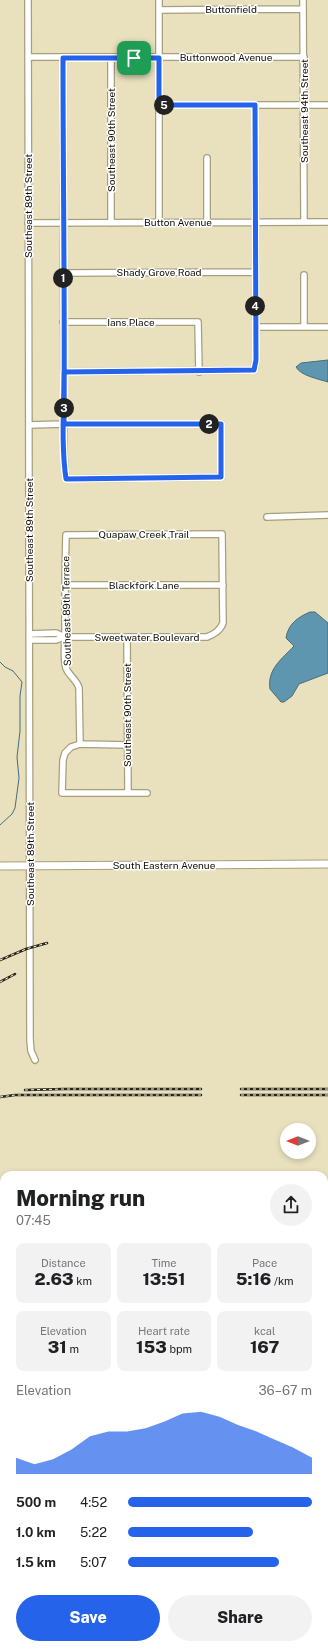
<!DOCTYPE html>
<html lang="en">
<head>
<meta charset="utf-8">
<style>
	:root { --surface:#fff; --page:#f2f2f2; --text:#202124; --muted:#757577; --accent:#2563eb }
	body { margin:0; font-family:"Public Sans",sans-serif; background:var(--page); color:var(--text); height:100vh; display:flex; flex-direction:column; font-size:15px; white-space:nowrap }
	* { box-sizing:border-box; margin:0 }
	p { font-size:13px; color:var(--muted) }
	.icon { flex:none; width:22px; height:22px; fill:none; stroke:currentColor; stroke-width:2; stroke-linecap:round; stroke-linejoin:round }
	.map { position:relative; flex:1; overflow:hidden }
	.panel { position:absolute; left:0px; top:1171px; width:328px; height:478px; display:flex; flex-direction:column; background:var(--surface); border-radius:12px 12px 0 0; box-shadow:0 2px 6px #0003 }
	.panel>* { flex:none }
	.needle { width:26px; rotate:270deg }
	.controls { position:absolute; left:280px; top:1123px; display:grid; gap:8px }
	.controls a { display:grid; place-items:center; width:36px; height:36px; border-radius:50%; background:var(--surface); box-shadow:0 2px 6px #0003; font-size:20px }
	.pin { position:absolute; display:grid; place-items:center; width:34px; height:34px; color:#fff; margin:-17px; border-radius:8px; box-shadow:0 2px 6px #0006 }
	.km { position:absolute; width:20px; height:20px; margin:-10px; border-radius:50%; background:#222; color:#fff; font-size:11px; line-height:20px; text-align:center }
	.round { display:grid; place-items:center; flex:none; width:42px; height:42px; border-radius:21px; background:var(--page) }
	.summary { display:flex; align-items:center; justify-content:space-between; height:68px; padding:0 16px }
	h1 { font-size:22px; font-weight:800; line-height:30px }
	.figures { display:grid; grid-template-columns:repeat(3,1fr); gap:6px; height:68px; padding:4px 16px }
	.figures div { display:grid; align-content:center; border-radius:8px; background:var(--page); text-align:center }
	.figures b { font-size:17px; font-weight:800 }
	.figures small { font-size:11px; font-weight:400 }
	.figures p { font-size:11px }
	.chart { height:112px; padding:8px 16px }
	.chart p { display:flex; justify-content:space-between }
	.chart svg { width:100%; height:72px; margin-top:4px; fill:var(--accent); opacity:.7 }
	.cta { display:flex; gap:8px; margin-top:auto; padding:8px 16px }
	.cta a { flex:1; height:46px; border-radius:24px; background:var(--accent); color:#fff; font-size:16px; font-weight:800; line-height:46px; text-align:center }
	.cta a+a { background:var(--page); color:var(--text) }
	ul { padding:0 16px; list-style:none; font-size:13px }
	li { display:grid; grid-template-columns:64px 48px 1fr; align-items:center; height:30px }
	li i { height:10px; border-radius:5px; background:var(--accent) }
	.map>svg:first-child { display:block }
	.built { fill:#ded4ab }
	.water { fill:#5e96b0; stroke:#476d7c }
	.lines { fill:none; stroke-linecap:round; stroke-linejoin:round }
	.stream { stroke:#476d7c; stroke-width:1 }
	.minor-casing { stroke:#a69f7e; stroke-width:8 }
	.major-casing { stroke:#a69f7e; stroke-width:9 }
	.minor { stroke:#fff; stroke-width:5.5 }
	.major { stroke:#fff; stroke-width:7 }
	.rail-casing { stroke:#282417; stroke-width:2.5 }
	.rail { stroke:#fff; stroke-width:1; stroke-dasharray:3; stroke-linecap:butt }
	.route-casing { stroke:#fff; stroke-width:8 }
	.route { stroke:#2563eb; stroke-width:5 }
	.labels { text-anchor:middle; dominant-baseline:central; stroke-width:3; stroke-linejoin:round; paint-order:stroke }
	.street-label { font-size:10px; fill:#110e03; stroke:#fff }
</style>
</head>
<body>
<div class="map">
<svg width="328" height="1649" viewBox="0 0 328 1649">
	<rect width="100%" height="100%" fill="#e9e1be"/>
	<path class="built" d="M 324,1271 L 328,1271 L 328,1332 L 324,1332 Z
		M 324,1341 L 328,1341 L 328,1449 L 324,1449 Z
		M 0,1458 L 4,1458 L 4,1645 L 22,1645 L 22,1649 L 0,1649 Z"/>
	<path class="water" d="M 328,360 L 328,382 C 319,379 301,376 296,367 L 301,363 Z
		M 310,612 L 315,612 L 328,623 L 328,673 L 299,684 L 292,696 L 284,702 L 281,702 L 270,689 C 267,669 282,659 294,646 L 286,638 C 288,624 298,617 310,612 Z"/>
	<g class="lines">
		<path class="stream" d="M 0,662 L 5,667 L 13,671 L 22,682 L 20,696 L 20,731 L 17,757 L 19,778 L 15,808 L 12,814 L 0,825"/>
		<g class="minor-casing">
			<path id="minor" d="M 28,0 L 30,1040 L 31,1051 L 35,1060
				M 159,0 L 159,222
				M 303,0 L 304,222
				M 159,10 L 303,9
				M 28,57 L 304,57
				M 111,58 L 111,223
				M 159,105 L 328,105
				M 207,158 L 207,222
				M 28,223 L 328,222
				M 63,273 L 255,272
				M 304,275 L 304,327
				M 63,322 L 198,322 L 199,372
				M 256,327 L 328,327
				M 64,372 L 254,370 L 256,360 L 255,105
				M 29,425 L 64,424 L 221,424 L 221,477 L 66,479 C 62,452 64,424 64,397 L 63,58
				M 267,517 L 328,515
				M 65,585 L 223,585
				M 29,634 L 56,633 L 65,637 L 207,637 C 214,634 220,631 223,623 L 222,534 L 66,535 C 65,568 65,601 65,634 C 65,644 63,658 66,668 C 69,676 77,680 79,688 L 80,744
				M 127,637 L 128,792
				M 29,640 L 56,640 L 65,637
				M 128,745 L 80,744 L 71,747 L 65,753 L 63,760 L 62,793 L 147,793
				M 324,1336 L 328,1336
				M 0,1341 L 4,1341
				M 324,1533 L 328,1533
				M 0,1570 L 4,1570
				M 32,1645 L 32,1649"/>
		</g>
		<g class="major-casing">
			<path id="major" d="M 0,866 L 328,864"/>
		</g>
		<use href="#minor" class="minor"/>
		<use href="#major" class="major"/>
		<g class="rail-casing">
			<path id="rail" d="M 0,960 L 26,949 L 47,943
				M 0,982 L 15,974
				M 241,1089 L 328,1089
				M 25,1090 L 63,1089 L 201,1089
				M 241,1095 L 328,1095
				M 0,1097 L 15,1095 L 201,1095
				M 0,1263 L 4,1263
				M 324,1263 L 328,1263"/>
		</g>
		<use href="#rail" class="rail"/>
	</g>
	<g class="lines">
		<g class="route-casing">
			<path id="route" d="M 134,58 L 63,58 C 63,180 65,302 64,424 L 221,424 L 221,477 L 66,479 C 61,444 64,407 64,372 L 254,370 L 256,360 L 255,105 L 159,105 L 159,58 L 134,58"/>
		</g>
		<use href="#route" class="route"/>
	</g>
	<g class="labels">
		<g class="street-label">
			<text x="231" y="9">Buttonfield</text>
			<text x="226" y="57">Buttonwood Avenue</text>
			<text transform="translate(304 111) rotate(-90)">Southeast 94th Street</text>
			<text transform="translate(111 140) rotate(-90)">Southeast 90th Street</text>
			<text transform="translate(28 206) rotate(-90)">Southeast 89th Street</text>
			<text x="178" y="222">Button Avenue</text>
			<text x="159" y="272">Shady Grove Road</text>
			<text x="131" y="322">Ians Place</text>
			<text transform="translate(29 530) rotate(-90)">Southeast 89th Street</text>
			<text x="144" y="534">Quapaw Creek Trail</text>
			<text x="144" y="585">Blackfork Lane</text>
			<text transform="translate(66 611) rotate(-91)">Southeast 89th Terrace</text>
			<text x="147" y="637">Sweetwater Boulevard</text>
			<text transform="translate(127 715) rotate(-90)">Southeast 90th Street</text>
			<text transform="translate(30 854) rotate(-90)">Southeast 89th Street</text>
			<text x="164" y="865">South Eastern Avenue</text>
		</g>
	</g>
</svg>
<div class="controls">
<a><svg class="needle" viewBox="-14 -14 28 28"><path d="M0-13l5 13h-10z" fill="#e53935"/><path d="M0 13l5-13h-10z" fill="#757577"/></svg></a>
</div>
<div class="pin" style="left:134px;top:58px;background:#1e9e55"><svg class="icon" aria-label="arrive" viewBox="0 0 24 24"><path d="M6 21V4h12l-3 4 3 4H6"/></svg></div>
<b class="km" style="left:63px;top:278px">1</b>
<b class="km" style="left:209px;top:424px">2</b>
<b class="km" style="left:64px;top:408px">3</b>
<b class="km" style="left:255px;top:306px">4</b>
<b class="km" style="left:164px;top:105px">5</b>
<section class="panel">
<div class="summary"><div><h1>Morning run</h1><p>07:45</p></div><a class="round"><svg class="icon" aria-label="share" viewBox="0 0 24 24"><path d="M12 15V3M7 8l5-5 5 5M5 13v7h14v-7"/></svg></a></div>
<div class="figures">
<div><p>Distance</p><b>2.63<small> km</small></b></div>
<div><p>Time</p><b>13:51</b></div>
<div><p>Pace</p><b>5:16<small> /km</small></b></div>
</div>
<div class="figures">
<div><p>Elevation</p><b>31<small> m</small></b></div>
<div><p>Heart rate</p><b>153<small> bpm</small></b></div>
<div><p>kcal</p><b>167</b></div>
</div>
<div class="chart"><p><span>Elevation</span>36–67 m</p>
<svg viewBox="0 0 160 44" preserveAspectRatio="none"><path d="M0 44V34L10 38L20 35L30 29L40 21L50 18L60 18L70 16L80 12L90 7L100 6L110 9L120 14L130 18L140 23L150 28L160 34V44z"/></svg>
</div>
<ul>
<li><b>500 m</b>4:52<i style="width:100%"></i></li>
<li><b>1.0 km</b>5:22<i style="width:68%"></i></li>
<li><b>1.5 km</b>5:07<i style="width:82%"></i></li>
</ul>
<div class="cta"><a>Save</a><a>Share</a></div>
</section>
</div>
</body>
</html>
